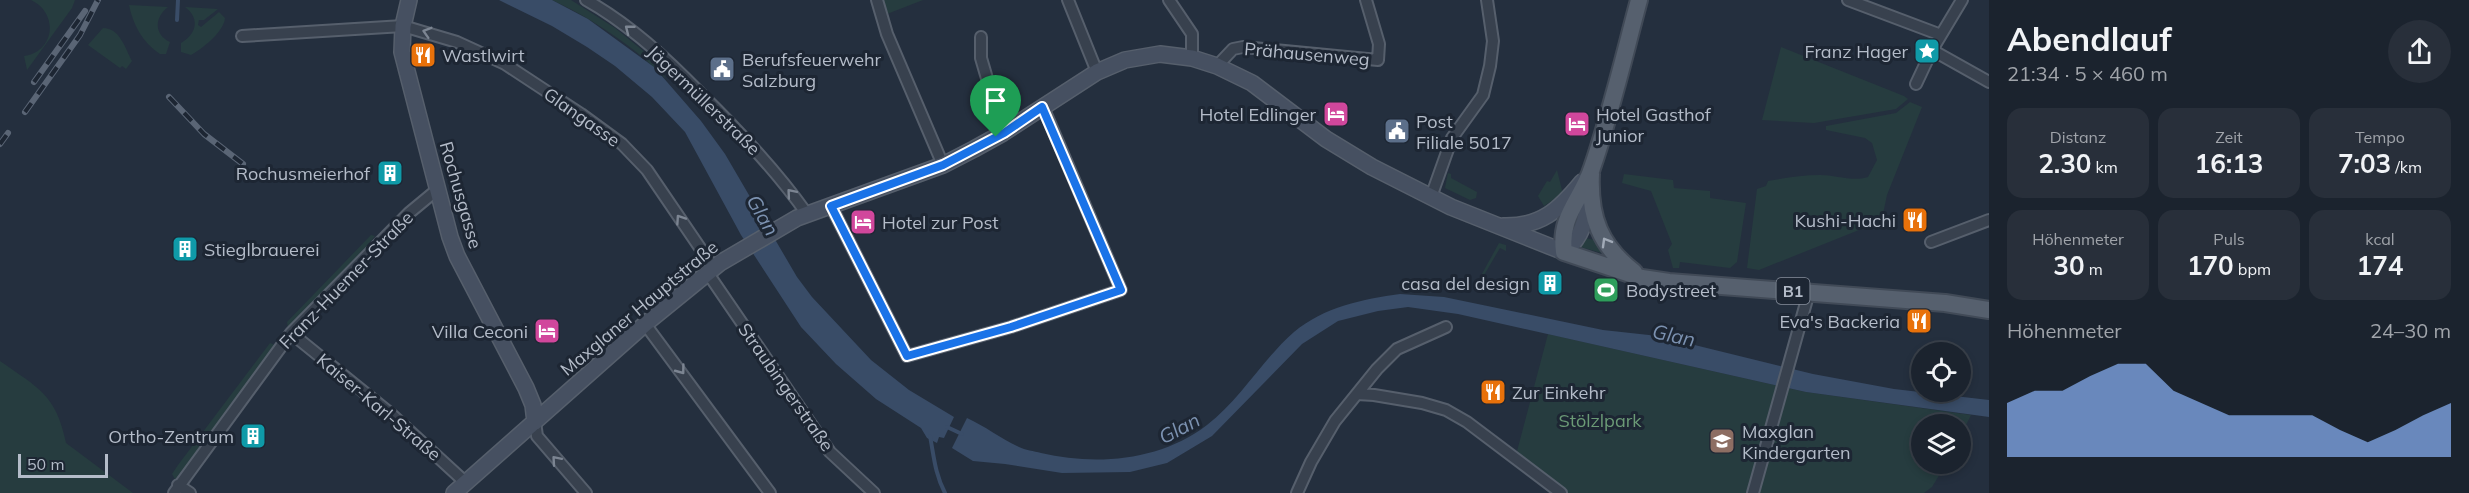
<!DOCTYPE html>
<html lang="de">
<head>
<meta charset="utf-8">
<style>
	:root { --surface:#1b232e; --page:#282f3a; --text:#f1f3f6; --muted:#a0a4aa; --line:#39404a; --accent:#8ab4f8 }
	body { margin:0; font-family:Mulish,sans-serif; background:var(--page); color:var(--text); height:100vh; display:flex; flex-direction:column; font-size:22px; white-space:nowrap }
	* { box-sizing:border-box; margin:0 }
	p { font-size:20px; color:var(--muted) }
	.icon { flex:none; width:33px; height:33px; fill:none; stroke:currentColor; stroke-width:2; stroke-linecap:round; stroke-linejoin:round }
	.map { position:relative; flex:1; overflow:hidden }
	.drawer { display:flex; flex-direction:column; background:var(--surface); width:480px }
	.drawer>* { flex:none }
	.fabs { position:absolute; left:1911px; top:342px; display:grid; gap:12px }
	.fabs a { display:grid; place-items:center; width:60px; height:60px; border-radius:50%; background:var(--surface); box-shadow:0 3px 9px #0003,0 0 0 2px var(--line); font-size:30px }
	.scale { position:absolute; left:18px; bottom:15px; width:90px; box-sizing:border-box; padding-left:6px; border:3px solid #b4bcc9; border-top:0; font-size:16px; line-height:21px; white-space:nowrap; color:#b4bcc9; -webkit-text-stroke:4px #1d2633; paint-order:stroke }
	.pin { position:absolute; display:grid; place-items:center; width:51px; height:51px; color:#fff; margin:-62px -26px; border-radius:50% 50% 50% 0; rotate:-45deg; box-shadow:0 0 6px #0007 }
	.pin .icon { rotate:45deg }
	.round { display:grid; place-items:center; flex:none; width:63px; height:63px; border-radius:32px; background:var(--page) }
	.headline { display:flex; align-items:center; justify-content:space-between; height:102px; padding:0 18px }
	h1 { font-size:33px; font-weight:700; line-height:45px }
	.stats { display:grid; grid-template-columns:repeat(3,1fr); gap:9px; height:102px; padding:6px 18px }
	.stats div { display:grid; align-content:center; border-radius:15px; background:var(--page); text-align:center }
	.stats b { font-size:26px; font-weight:700 }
	.stats small { font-size:16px; font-weight:400 }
	.stats p { font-size:16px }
	.chart { height:168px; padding:12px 18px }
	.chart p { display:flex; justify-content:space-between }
	.chart svg { width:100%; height:108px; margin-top:6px; fill:var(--accent); opacity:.7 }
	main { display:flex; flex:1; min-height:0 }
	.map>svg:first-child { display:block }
	.green { fill:#263c3f }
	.water { fill:#394c67 }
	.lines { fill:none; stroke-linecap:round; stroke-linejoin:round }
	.stream { stroke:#394c67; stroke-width:4 }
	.street-casing { stroke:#565f6c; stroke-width:14 }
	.secondary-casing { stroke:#565f6c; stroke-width:18 }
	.primary-casing { stroke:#414a57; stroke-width:20 }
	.street { stroke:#38414e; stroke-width:10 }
	.secondary { stroke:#465061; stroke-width:15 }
	.primary { stroke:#56606e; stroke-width:16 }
	.rail-casing { stroke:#5a6575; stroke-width:6 }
	.rail { stroke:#1d2633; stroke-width:4; stroke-dasharray:11; stroke-linecap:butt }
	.oneway { stroke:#7c8592 }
	.oneway2 { stroke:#a1aab7 }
	.route-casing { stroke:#fff; stroke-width:12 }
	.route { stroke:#1a73e8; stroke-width:8 }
	.labels { text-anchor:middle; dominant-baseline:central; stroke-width:6; stroke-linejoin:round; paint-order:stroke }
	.shield { fill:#1d2633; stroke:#878f9c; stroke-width:1.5 }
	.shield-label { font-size:16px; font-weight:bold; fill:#b4bcc9 }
	.poi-label { font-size:18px; fill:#b4bcc9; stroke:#1d2633; text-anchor:start }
	.street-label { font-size:18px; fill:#b4bcc9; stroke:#1d2633 }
	.park-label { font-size:18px; fill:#6b9a76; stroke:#1d2633 }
	.water-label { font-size:20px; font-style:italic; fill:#7c92b1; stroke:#1d2633 }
</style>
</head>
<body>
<main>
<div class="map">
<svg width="1989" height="493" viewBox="0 0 1989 493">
	<rect width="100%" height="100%" fill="#242f3e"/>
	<path class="green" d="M 31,0 L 75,0 L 72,8 L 27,70 L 24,56 C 55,52 59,13 31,0 Z
		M 552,0 L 571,0 L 615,28 L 657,62 L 666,79 C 635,47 593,19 552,0 Z
		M 884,0 L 923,0 L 887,14 Z
		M 129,5 L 168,7 C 155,17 153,34 170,42 L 166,54 L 160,54 C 143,43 133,25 129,5 Z
		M 185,7 L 218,9 L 204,20 L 199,20 L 198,25 L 201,27 L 219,12 L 225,18 C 224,32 202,49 191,55 L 181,52 L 181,43 C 197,34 200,18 185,7 Z
		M 103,28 C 120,28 125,48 132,61 L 126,69 L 122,66 L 120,68 L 88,45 Z
		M 1781,47 L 1904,96 L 1908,99 L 1896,109 L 1814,123 L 1762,120 Z
		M 1910,102 L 1922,107 L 1887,195 L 1883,214 L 1864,228 L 1759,270 L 1747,268 L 1757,189 L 1766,186 L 1768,181 C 1785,178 1803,175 1820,175 C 1836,175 1853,182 1868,177 L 1877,160 L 1872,143 L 1865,138 L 1826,130 L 1826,126 L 1896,113 Z
		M 1557,170 L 1563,194 L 1544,206 L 1538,196 L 1547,181 L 1550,182 Z
		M 1448,173 L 1451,174 L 1451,178 L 1477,192 L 1476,198 L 1470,200 L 1445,188 Z
		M 1624,174 L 1673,180 L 1674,188 L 1710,191 L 1710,198 L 1746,203 L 1737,262 L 1730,268 L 1680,262 L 1679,268 L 1673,268 L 1668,250 L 1672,244 L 1651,191 L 1622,183 Z
		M 371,235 L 375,236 L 365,248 L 288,328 L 287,322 Z
		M 1586,238 L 1598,241 L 1602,253 L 1580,247 Z
		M 1499,243 L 1506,245 L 1506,251 L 1500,248 L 1480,282 L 1478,281 Z
		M 1548,334 L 1806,392 L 1971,415 L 1961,435 L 1960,424 L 1922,424 L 1922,464 L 1946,464 L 1932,487 L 1924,493 L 1568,493 L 1516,455 Z
		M 270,343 L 275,345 L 176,481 L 172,474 L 178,465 Z
		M 0,361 C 38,388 56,394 66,443 L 133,493 L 0,493 Z"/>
	<path class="water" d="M 499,0 L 552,0 L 588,19 L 654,67 L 701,121 L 725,154 L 797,277 L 812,297 L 871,360 L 909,390 L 954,417 L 944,438 L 939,437 L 937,443 L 927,438 L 921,428 L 876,399 L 836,364 L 801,327 L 741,235 L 685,132 L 652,97 L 615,66 L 587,47 L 552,26 Z
		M 1400,294 L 1444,297 L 1603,330 L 1658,336 L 1813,374 L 1894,389 L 1989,400 L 1989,417 L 1806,392 L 1458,314 L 1408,307 L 1378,311 L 1338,321 L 1302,344 L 1212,436 L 1167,463 L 1130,472 L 1062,473 L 1005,464 L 973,461 L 952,448 L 967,418 C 985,426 1001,439 1019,447 C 1025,450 1034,451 1041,453 C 1096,466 1160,461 1207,425 C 1240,400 1262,360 1294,332 C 1324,307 1363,299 1400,294 Z"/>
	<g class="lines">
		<path class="stream" d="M 177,20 L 178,0
			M 947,427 L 962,434
			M 930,436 C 934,457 935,474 945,493"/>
		<g class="street-casing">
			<path id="street" d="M 586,0 C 629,24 666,58 700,93 C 739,131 776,170 807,214
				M 877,0 L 887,34 L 943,165
				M 1068,0 L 1097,72
				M 1169,0 L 1192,34 L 1192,58
				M 1848,0 L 1941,35
				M 242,36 L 403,26 L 457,42 L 505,64 L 581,114 L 622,144 L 647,170 L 713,267
				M 981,37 L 981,58 L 1003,133
				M 1932,50 L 1989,82
				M 1217,66 L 1233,49 L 1243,47 L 1378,60 L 1379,44 L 1366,0
				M 1916,84 L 1932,50 L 1962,0
				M 1431,197 L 1452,138 L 1483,95 L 1490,66 L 1493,41 L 1487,0
				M 831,206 L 907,356 L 1011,327 L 1121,290 L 1043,107
				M 1931,242 L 1989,220
				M 707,272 L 830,452 L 874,493
				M 645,324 L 770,493
				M 291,333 L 391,414 L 465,482
				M 1357,394 L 1374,395 L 1422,403 L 1446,410 L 1467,422 L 1561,493
				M 535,422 L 537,436 L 586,493
				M 178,485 L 190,493
				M 174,493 L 291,333 L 409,213 L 438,189
				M 1297,493 L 1311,462 L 1335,421 L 1377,369 L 1397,349 L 1446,327
				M 1753,493 L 1809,292"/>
		</g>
		<g class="secondary-casing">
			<path id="secondary" d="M 409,0 L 403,26 L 402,52 L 450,237 L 457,256 L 526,388 L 533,405 L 535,422
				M 1503,226 C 1541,227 1559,210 1582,182
				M 454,493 L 645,324 L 720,263 L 797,218 L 943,165 L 974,149 L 1003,133 L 1097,72 L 1125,60 L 1160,54 L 1192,58 L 1217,66 L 1252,83 L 1326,139 L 1372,167 L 1451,207 L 1564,252 C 1582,238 1586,220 1589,198"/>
		</g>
		<g class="primary-casing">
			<path id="primary" d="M 1639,0 C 1624,56 1611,113 1592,168 C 1582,200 1559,215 1564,252 L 1642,278 L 1669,282 L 1945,303 L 1989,310
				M 1591,174 C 1589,217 1600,246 1634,272"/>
		</g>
		<use href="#street" class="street"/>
		<use href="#secondary" class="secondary"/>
		<use href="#primary" class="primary"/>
		<g class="rail-casing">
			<path id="rail" d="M 34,82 L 85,11
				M 169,97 L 204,134 L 243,164
				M 25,112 L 80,35 L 98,0
				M 0,144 L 8,133"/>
		</g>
		<use href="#rail" class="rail"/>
	</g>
	<defs><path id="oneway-chevron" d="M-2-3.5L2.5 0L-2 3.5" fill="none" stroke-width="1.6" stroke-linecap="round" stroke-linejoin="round" transform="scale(1.5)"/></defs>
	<g class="oneway">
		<use href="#oneway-chevron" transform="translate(629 29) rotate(-142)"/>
		<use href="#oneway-chevron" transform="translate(427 32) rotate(-163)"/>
		<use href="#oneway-chevron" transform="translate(791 193) rotate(-130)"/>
		<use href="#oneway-chevron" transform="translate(680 219) rotate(-124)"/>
		<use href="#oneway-chevron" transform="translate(681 370) rotate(53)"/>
		<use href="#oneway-chevron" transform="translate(556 460) rotate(-131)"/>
	</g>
	<use class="oneway2" href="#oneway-chevron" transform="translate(1606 242) rotate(-120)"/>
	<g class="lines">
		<g class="route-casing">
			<path id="route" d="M 1042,107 L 1121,290 L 1011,327 L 907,356 L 831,206 L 943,165 L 1004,133 Z"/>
		</g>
		<use href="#route" class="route"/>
	</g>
	<defs>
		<g id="sight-square" transform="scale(1.35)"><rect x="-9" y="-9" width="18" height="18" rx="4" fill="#0f9aa8" stroke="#1d2633"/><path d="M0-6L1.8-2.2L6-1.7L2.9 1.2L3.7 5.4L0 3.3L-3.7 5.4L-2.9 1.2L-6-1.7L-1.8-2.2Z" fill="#fff"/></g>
		<g id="restaurant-square" transform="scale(1.35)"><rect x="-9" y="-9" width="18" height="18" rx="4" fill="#e8710a" stroke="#1d2633"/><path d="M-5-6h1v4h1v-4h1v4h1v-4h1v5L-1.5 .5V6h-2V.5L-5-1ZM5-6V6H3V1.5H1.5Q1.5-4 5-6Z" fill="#fff"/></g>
		<g id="civic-square" transform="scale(1.35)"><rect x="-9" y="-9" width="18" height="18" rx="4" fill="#5c6f8a" stroke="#1d2633"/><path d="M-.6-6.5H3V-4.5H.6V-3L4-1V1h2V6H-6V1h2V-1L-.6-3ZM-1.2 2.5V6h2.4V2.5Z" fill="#fff"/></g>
		<g id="hotel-square" transform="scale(1.35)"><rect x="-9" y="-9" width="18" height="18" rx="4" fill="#d1479c" stroke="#1d2633"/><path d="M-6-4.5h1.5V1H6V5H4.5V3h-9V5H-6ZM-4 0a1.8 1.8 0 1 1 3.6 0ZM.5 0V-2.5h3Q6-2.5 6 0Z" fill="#fff"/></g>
		<g id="building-square" transform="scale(1.35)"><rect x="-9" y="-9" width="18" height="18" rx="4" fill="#0f9aa8" stroke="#1d2633"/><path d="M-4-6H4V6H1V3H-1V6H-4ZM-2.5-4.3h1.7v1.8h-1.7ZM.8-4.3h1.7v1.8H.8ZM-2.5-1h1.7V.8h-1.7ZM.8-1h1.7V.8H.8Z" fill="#fff"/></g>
		<g id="stadium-square" transform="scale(1.35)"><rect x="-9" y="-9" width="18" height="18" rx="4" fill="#2e9e5b" stroke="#1d2633"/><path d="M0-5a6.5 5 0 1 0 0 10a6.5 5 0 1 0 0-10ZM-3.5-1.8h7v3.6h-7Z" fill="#fff"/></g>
		<g id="school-square" transform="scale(1.35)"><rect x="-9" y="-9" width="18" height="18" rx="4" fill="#8d6e63" stroke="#1d2633"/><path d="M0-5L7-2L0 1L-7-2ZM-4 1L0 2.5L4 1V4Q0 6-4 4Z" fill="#fff"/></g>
	</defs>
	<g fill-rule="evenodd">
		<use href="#sight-square" x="1927" y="51"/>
		<use href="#restaurant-square" x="423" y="55"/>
		<use href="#civic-square" x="722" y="69"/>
		<use href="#hotel-square" x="1336" y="114"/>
		<use href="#hotel-square" x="1577" y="124"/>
		<use href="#civic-square" x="1397" y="131"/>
		<use href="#building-square" x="390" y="173"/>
		<use href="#restaurant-square" x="1915" y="220"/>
		<use href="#hotel-square" x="863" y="222"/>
		<use href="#building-square" x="185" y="249"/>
		<use href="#building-square" x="1550" y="283"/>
		<use href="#stadium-square" x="1606" y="290"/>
		<use href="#restaurant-square" x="1919" y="321"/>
		<use href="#hotel-square" x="547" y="331"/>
		<use href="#restaurant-square" x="1493" y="392"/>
		<use href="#building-square" x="253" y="436"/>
		<use href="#school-square" x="1722" y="441"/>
	</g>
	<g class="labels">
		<rect class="shield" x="1776.5" y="278" width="33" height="26" rx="4.5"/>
		<g class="shield-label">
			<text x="1793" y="291">B1</text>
		</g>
		<g class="poi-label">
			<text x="1908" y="51" text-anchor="end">Franz Hager</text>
			<text x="442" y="55">Wastlwirt</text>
			<text x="742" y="59">Berufsfeuerwehr<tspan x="742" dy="21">Salzburg</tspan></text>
			<text x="1316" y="114" text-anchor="end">Hotel Edlinger</text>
			<text x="1596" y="114">Hotel Gasthof<tspan x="1596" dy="21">Junior</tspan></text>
			<text x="1416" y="121">Post<tspan x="1416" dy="21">Filiale 5017</tspan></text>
			<text x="370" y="173" text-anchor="end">Rochusmeierhof</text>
			<text x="1896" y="220" text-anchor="end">Kushi-Hachi</text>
			<text x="882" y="222">Hotel zur Post</text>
			<text x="204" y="249">Stieglbrauerei</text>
			<text x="1530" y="283" text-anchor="end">casa del design</text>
			<text x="1626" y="290">Bodystreet</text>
			<text x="1900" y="321" text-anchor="end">Eva's Backeria</text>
			<text x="528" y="331" text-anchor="end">Villa Ceconi</text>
			<text x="1512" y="392">Zur Einkehr</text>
			<text x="1742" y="431">Maxglan<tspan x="1742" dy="21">Kindergarten</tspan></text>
			<text x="234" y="436" text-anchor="end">Ortho-Zentrum</text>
		</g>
		<g class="street-label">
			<text transform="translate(1307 54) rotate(5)">Prähausenweg</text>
			<text transform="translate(704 100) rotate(44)">Jägermüllerstraße</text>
			<text transform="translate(582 117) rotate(35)">Glangasse</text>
			<text transform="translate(461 195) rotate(74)">Rochusgasse</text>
			<text transform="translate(346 280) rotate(-46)">Franz-Huemer-Straße</text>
			<text transform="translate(639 308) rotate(-40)">Maxglaner Hauptstraße</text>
			<text transform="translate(786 387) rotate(55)">Straubingerstraße</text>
			<text transform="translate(379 407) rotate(40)">Kaiser-Karl-Straße</text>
		</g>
		<g class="park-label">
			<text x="1600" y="420">Stölzlpark</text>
		</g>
		<g class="water-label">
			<text transform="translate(763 215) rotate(60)">Glan</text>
			<text transform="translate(1674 335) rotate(12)">Glan</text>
			<text transform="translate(1179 428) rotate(-28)">Glan</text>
		</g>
	</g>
</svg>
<div class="fabs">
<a><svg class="icon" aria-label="locate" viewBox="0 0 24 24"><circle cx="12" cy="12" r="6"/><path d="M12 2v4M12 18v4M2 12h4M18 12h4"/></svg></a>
<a><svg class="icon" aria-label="layers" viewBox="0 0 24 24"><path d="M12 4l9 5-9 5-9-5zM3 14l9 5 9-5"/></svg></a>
</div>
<div class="scale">50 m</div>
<div class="pin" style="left:996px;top:137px;background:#1e9e55"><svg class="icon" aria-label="arrive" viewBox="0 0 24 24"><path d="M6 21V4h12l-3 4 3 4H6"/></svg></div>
</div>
<section class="drawer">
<div class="headline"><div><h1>Abendlauf</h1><p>21:34 · 5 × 460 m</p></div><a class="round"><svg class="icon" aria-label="share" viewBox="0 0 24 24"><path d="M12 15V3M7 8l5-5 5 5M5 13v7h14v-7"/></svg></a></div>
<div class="stats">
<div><p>Distanz</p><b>2.30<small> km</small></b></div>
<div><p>Zeit</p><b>16:13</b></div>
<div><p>Tempo</p><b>7:03<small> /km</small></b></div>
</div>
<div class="stats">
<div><p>Höhenmeter</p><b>30<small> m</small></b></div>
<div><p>Puls</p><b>170<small> bpm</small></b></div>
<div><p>kcal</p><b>174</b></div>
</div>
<div class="chart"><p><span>Höhenmeter</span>24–30 m</p>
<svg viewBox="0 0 160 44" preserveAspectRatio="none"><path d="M0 44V22L10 17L20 17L30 11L40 6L50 6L60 17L70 22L80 27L90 27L100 27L110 27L120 33L130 38L140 33L150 27L160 22V44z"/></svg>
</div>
</section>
</main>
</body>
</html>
